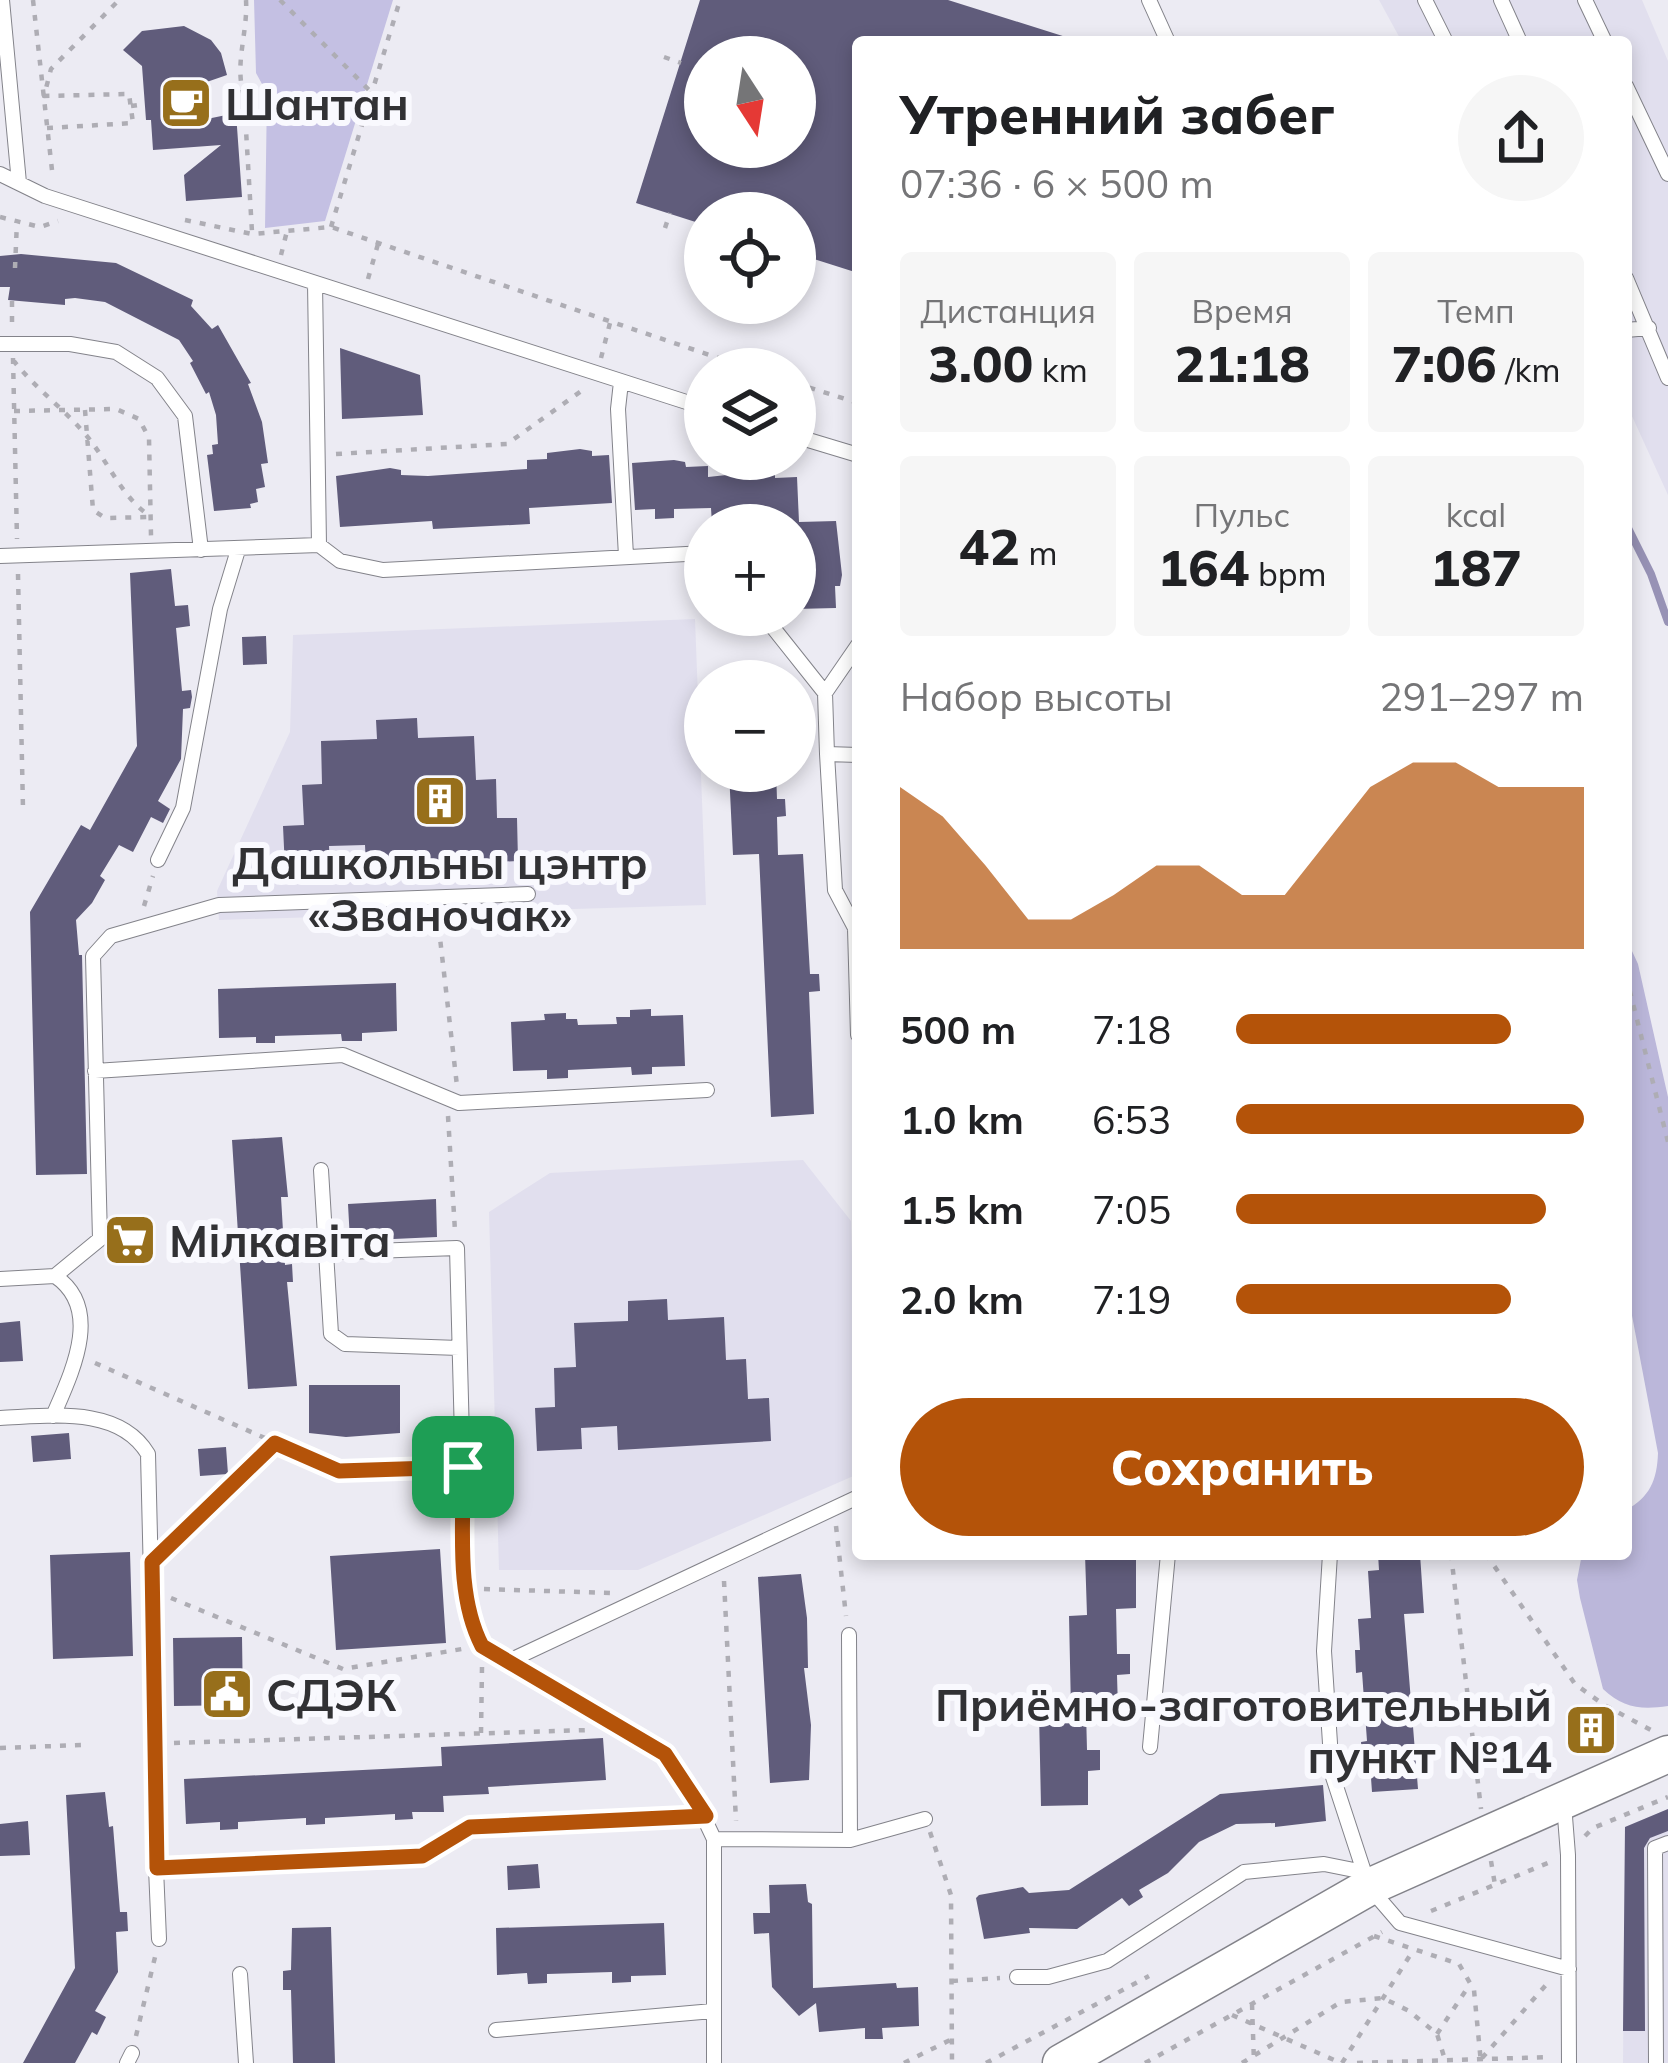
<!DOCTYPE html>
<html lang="ru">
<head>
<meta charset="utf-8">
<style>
	:root { --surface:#fff; --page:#f6f6f6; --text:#202124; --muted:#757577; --accent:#b45309 }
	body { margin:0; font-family:Mulish,sans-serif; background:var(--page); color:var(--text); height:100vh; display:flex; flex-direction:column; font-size:45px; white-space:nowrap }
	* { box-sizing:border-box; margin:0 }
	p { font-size:39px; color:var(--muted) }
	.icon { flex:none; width:66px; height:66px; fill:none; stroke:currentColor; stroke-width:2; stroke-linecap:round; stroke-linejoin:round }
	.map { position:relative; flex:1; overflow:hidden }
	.panel { position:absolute; left:852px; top:36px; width:780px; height:1524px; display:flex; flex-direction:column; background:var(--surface); border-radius:12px; box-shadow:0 6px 18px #0003 }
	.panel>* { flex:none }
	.needle { width:78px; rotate:168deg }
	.tools { position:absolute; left:684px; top:36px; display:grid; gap:24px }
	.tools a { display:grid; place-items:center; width:132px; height:132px; border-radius:50%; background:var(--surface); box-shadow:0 6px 18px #0003; font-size:60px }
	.pin { position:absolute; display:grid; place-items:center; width:102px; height:102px; color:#fff; margin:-51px; border-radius:24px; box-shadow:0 6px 18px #0006 }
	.round { display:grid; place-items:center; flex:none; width:126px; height:126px; border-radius:63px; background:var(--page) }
	.summary { display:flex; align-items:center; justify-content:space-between; height:204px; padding:0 48px }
	h1 { font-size:54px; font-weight:800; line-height:90px }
	.figures { display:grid; grid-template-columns:repeat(3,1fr); gap:18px; height:204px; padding:12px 48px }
	.figures div { display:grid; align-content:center; border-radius:12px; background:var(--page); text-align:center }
	.figures b { font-size:51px; font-weight:800 }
	.figures small { font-size:33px; font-weight:400 }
	.figures p { font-size:33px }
	.chart { height:336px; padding:24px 48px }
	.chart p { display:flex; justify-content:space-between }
	.chart svg { width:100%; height:216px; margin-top:12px; fill:var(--accent); opacity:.7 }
	.action { display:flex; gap:24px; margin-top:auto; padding:24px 48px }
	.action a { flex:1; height:138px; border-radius:72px; background:var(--accent); color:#fff; font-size:48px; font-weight:800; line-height:138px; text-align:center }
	ul { padding:0 48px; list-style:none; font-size:39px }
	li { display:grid; grid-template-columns:192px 144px 1fr; align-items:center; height:90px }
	li i { height:30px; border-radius:15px; background:var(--accent) }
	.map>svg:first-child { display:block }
	.built { fill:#e1dfee }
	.green { fill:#c4c0e3 }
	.forest { fill:#bbb7da }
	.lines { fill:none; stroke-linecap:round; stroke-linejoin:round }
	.stream { stroke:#9792b5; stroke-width:8 }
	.building { fill:#605c7b; fill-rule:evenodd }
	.lane-casing { stroke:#83838a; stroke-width:16 }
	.secondary-casing { stroke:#83838a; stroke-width:39 }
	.path { stroke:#aeadb4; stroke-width:4.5; stroke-dasharray:6 9; stroke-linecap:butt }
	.lane { stroke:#fff; stroke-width:14 }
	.secondary { stroke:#fff; stroke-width:36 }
	.route-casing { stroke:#fff; stroke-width:24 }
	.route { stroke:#b45309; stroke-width:15 }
	.labels { text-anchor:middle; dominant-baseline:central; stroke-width:12; stroke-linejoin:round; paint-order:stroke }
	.poi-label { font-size:45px; font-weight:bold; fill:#313134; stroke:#f9f9fe; text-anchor:start }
</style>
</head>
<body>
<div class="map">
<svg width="1668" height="2063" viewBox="0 0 1668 2063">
	<rect width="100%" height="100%" fill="#ecebf3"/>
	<path class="built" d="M 1379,0 L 1642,0 L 1668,61 L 1668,495 L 1626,403 L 1626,42 L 1402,42 Z
		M 695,619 L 706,905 L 219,920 L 217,891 L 290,732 L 293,635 Z
		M 803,1160 L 851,1221 L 858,1474 L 638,1570 L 499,1570 L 489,1212 L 550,1173 Z
		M 1668,1809 L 1668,2063 L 1623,2063 L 1625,1827 Z"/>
	<path class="green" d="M 254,0 L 393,0 L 325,221 L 265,228 L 267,93 L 256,73 Z"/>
	<path class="forest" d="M 1626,938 L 1638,964 L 1668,1097 L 1668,1706 C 1641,1710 1623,1708 1603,1689 L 1580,1598 L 1577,1580 L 1582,1554 L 1626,1554 L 1626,1510 C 1650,1497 1657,1480 1658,1453 L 1626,1284 Z"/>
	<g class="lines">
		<path class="stream" d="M 1626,524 L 1651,574 L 1668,622"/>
	</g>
	<path class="building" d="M 700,0 L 948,0 L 1069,38 L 1068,42 L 858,42 L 858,273 L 795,253 L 795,213 L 705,213 L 705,225 L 636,203 ZM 705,57 L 795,57 L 795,147 L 705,147 Z
		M 184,26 L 211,40 L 221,53 L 227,75 L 198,85 L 202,120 L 236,113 L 242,197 L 186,201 L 184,175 L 221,145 L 153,150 L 151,120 L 146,120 L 142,66 L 123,50 L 142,31 Z
		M 21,254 L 116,263 L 193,300 L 191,306 L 212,329 L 218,325 L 251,383 L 248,384 L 262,422 L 268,463 L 261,464 L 265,487 L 256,489 L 258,502 L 250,504 L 251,508 L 214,511 L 207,455 L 213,454 L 212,445 L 218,444 L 216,415 L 209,392 L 206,394 L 190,363 L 193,361 L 179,340 L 105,302 L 75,298 L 65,299 L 65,305 L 8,300 L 10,287 L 0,287 L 0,256 Z
		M 340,348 L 420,375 L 423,415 L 342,419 Z
		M 580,449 L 592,451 L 592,456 L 609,455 L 612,503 L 529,508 L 530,524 L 433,529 L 432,521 L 340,527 L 336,476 L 390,468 L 401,470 L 401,475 L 428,476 L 527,469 L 527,460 L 547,459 L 547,453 Z
		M 674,460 L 685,462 L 686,467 L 708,466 L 708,477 L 764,471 L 775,473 L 775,478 L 797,477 L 799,522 L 836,521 L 842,575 L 840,586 L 835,586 L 836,608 L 795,609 L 795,525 L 712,524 L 711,508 L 674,509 L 674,518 L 655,519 L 655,509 L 635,510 L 632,463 Z
		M 171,569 L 175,606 L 188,605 L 190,626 L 176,628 L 182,691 L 191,690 L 192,697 L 190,708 L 183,709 L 181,759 L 158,801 L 170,809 L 163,823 L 151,817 L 133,852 L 119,845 L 100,876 L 105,880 L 92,903 L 76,920 L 79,955 L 82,955 L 87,1174 L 36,1175 L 30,912 L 81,825 L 90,830 L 137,746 L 130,573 Z
		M 266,636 L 267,664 L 243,665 L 242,637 Z
		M 417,718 L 418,738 L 474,736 L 476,780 L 496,779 L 497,818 L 517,818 L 518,861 L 366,867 L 365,845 L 329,846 L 330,868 L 285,869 L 283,826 L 304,825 L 302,785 L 322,784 L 321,741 L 377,739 L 376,720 Z
		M 729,771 L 776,771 L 777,799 L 785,799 L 786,816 L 777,817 L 778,855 L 803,854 L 810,974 L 819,974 L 820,991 L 809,992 L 814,1114 L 771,1117 L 759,854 L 733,855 Z
		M 396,983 L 397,1031 L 362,1033 L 362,1041 L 342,1041 L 341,1034 L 275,1036 L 275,1043 L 256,1043 L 256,1037 L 219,1038 L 218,989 Z
		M 651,1009 L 651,1016 L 683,1015 L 685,1066 L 652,1067 L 652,1074 L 632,1075 L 631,1067 L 568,1070 L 568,1078 L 547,1079 L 547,1070 L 513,1071 L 511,1022 L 545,1020 L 544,1014 L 566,1013 L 566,1019 L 577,1019 L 578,1025 L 617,1024 L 616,1017 L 630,1017 L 630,1010 Z
		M 282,1137 L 288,1197 L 281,1197 L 285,1265 L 292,1264 L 293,1282 L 287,1282 L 297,1386 L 248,1389 L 232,1140 Z
		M 436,1199 L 437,1237 L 350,1241 L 348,1204 Z
		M 667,1299 L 668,1320 L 724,1317 L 726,1360 L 746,1359 L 748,1399 L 769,1398 L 771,1441 L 618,1450 L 617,1426 L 581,1428 L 582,1449 L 537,1451 L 535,1408 L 555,1407 L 554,1368 L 576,1367 L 574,1323 L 628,1321 L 628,1301 Z
		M 20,1321 L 23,1361 L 0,1362 L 0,1323 Z
		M 309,1385 L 400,1385 L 400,1433 L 346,1437 L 309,1433 Z
		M 69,1433 L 71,1459 L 33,1462 L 31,1436 Z
		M 226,1447 L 228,1474 L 200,1476 L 198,1449 Z
		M 440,1549 L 446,1643 L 336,1650 L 330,1556 Z
		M 130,1552 L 133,1656 L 53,1659 L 50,1555 Z
		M 1085,1554 L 1136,1554 L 1136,1608 L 1116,1609 L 1117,1654 L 1130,1654 L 1130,1674 L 1117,1675 L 1118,1709 L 1071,1710 L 1069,1616 L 1087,1615 Z
		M 1378,1554 L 1420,1554 L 1424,1613 L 1404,1614 L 1418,1789 L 1372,1792 L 1370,1764 L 1363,1764 L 1361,1742 L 1367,1741 L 1362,1672 L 1356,1673 L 1355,1650 L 1360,1650 L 1358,1619 L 1371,1618 L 1368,1571 L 1379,1570 Z
		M 801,1574 L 807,1618 L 808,1668 L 804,1668 L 811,1725 L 809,1780 L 770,1783 L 758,1577 Z
		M 242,1637 L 243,1705 L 174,1706 L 173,1638 Z
		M 1086,1711 L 1087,1750 L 1100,1750 L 1100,1770 L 1088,1771 L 1088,1805 L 1041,1806 L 1039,1712 Z
		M 603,1738 L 606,1780 L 488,1787 L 489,1794 L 443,1796 L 444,1812 L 412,1812 L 413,1819 L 395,1820 L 395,1814 L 325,1818 L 325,1824 L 306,1825 L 306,1818 L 238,1822 L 238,1829 L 220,1830 L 220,1822 L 186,1824 L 184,1779 L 442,1766 L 441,1747 Z
		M 1323,1785 L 1326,1821 L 1275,1827 L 1275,1823 L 1236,1824 L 1199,1842 L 1168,1873 L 1139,1890 L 1143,1897 L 1129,1906 L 1122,1898 L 1077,1929 L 1029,1928 L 1030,1933 L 984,1939 L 976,1898 L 979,1895 L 1023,1887 L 1029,1893 L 1069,1890 L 1220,1794 Z
		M 105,1792 L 109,1827 L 113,1826 L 120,1912 L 127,1912 L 128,1931 L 116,1932 L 118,1972 L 95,2011 L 106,2017 L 97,2035 L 92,2032 L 75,2063 L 23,2063 L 75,1968 L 66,1795 Z
		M 1668,1809 L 1668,1831 L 1650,1838 L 1644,1848 L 1645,2031 L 1623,2031 L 1625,1827 Z
		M 28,1821 L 30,1855 L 0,1856 L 0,1824 Z
		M 538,1864 L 540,1888 L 508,1890 L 507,1866 Z
		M 806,1884 L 808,1902 L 812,1904 L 813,1988 L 896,1983 L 897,1988 L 918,1987 L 919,2026 L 882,2028 L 883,2039 L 865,2039 L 865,2028 L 819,2032 L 816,2003 L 799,2016 L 772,1987 L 769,1933 L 754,1934 L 753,1913 L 770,1913 L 769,1885 Z
		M 664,1923 L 666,1975 L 631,1976 L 631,1982 L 612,1983 L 612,1972 L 547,1974 L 547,1983 L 528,1984 L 527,1973 L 497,1975 L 496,1928 Z
		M 331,1927 L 335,2063 L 293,2063 L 291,1990 L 283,1990 L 283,1971 L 291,1970 L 292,1928 Z"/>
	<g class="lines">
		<g class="lane-casing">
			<path id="lane" d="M 2,0 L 19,183
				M 1149,0 L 1168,42
				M 1425,0 L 1446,42
				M 1501,0 L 1520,42
				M 1585,0 L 1605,42
				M 1626,86 L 1668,174
				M 0,174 L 45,196 L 705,408
				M 1626,278 L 1668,378
				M 315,283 L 319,545
				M 1626,330 L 1649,328
				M 0,344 L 70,344 L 116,352 L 157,378 L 185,416 L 201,550
				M 621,382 L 618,409 L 626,556
				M 795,436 L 858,455
				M 0,556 L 319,545 L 340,561 L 383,570 L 705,553
				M 763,615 L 825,693 L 827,754 L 858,755
				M 825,693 L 858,645
				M 827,754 L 835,890 L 855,928 L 858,1035
				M 158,860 L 183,808 L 220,609 L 238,550
				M 95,1071 L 343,1055 L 459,1103 L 707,1090
				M 321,1170 L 331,1334 L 345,1344 L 459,1348
				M 344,1252 L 457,1248 L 466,1589 L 470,1623 L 482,1646 L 665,1754 L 688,1784 L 714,1839 L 714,2063
				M 0,1279 L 55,1276 L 100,1239 L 93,956 L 111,936 L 219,905 L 528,894
				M 53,1416 C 71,1374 104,1309 55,1276
				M 0,1418 C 49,1416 119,1405 148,1454 L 155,1743
				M 339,1471 L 463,1467
				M 1330,1554 L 1324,1651 L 1332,1774 L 1369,1887 L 1400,1923 L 1569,1969
				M 849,1635 L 850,1840
				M 511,1660 L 858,1497
				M 1150,1747 L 1168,1554
				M 1564,1804 L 1568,1855 L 1569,2063
				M 714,1839 L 850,1840 L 925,1819
				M 159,1939 L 156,1868 L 422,1856 L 470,1827 L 705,1816
				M 240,1974 L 246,2063
				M 1017,1977 L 1048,1977 L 1107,1961 L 1244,1872 L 1324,1864 L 1364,1872
				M 496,2030 L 713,2011
				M 127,2063 L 132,2053
				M 1656,2063 L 1655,1848 L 1668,1843"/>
		</g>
		<g class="secondary-casing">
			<path id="secondary" d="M 1061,2063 L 1369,1887 L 1668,1754"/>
		</g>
		<path class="path" d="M 33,0 L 53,179
			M 246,0 C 248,33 234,64 244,96 L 252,232
			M 280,0 L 369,90
			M 664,57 L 681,63
			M 131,106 L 145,104
			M 47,128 L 133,123 L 129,94 L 44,96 L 51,69 L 119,0
			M 0,217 L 40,227 L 58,221
			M 185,220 L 252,234 L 331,227 L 751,369
			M 331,227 L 400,0
			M 665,228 L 670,213
			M 281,255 L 287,231
			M 15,268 L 17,221
			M 368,279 L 378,244
			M 12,301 L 12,329
			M 13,358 L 17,539
			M 601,358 L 610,323
			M 13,360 C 35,388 63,408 86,435 C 108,461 122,498 150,516
			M 795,383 L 858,403
			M 85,410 L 93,510 L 105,518 L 151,517
			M 14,411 L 116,409 L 139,419 L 149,438 L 151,536
			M 336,454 L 507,444 L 587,387
			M 18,574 L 23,809
			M 144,906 L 153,876
			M 437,912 L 457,1086
			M 1626,976 L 1668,1142
			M 448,1116 L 455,1231
			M 95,1363 L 326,1465
			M 836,1526 L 846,1616
			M 167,1548 L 275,1443
			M 1451,1554 L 1481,1809
			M 1486,1554 L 1575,1684 L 1604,1705 L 1651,1730
			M 724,1581 L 736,1821
			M 484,1589 L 610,1593
			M 171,1598 L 343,1669 L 462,1649
			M 481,1733 L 482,1667
			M 174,1743 L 589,1730
			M 0,1748 L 82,1745
			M 155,1759 L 156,1850
			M 930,1832 L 951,1895 L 952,2063
			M 1585,1836 L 1593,1828 L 1668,1797
			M 1491,1861 L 1495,1885
			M 1431,1911 L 1548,1863
			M 1374,1936 L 1459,1964 L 1474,1990 L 1481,2063
			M 952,1981 L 1000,1978
			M 1252,2004 L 1254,2063
			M 1232,2015 L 1341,2063
			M 1437,2034 L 1470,1984
			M 136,2036 L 156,1953
			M 1482,2058 L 1546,1985
			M 904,2063 L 952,2039
			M 986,2063 L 1149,1976
			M 1145,2063 L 1382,1932
			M 1242,2063 L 1341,2002 L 1383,1998 L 1409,2011 L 1437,2034 L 1446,2063
			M 1342,2063 L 1414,1949
			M 1357,2063 L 1551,2057"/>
		<use href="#lane" class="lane"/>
		<use href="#secondary" class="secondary"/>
	</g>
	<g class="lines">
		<g class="route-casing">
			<path id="route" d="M 275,1443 L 339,1471 L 463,1467 C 464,1525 455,1594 482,1646 L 665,1754 L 706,1816 L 470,1827 L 422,1856 L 157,1868 L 152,1562 Z"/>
		</g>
		<use href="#route" class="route"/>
	</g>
	<defs>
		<g id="cafe-square" transform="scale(2.7)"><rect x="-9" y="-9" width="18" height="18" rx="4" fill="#976f1b" stroke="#f9f9fe"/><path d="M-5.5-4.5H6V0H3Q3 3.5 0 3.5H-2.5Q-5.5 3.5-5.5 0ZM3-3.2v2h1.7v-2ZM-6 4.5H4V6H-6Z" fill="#fff"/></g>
		<g id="building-square" transform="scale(2.7)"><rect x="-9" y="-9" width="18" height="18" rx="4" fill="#976f1b" stroke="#f9f9fe"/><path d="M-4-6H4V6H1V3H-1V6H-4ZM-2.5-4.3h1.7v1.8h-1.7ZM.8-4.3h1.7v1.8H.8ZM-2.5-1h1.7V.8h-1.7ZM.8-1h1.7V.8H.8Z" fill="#fff"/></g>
		<g id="supermarket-square" transform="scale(2.7)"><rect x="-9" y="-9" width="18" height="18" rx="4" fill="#976f1b" stroke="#f9f9fe"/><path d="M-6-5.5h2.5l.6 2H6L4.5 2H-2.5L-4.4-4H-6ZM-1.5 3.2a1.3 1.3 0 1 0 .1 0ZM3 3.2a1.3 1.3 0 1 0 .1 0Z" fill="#fff"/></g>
		<g id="civic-square" transform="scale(2.7)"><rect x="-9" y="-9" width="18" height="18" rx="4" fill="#976f1b" stroke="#f9f9fe"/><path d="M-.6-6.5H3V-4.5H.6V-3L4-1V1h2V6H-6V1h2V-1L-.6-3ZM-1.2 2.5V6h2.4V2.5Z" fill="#fff"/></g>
	</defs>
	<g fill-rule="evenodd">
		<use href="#cafe-square" x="186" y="103"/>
		<use href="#building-square" x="440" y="801"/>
		<use href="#supermarket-square" x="130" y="1240"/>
		<use href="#civic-square" x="227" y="1694"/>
		<use href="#building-square" x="1591" y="1730"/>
	</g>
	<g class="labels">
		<g class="poi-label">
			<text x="225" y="103">Шантан</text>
			<text x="440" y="862" text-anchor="middle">Дашкольны цэнтр<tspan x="440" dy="52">«Званочак»</tspan></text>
			<text x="169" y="1240">Мілкавіта</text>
			<text x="266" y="1694">СДЭК</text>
			<text x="1552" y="1704" text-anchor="end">Приёмно-заготовительный<tspan x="1552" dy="52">пункт №14</tspan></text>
		</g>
	</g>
</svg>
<div class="tools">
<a><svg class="needle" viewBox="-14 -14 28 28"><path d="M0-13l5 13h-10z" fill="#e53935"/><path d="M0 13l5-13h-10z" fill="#757577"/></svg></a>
<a><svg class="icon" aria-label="locate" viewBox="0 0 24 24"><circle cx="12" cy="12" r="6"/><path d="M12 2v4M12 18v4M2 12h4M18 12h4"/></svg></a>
<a><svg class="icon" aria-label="layers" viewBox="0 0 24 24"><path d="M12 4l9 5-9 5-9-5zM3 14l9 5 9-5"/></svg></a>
<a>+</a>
<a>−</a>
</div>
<div class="pin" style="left:463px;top:1467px;background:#1e9e55"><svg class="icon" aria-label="arrive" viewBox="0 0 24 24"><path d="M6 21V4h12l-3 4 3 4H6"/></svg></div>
<section class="panel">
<div class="summary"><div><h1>Утренний забег</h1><p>07:36 · 6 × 500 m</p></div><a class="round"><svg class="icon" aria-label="share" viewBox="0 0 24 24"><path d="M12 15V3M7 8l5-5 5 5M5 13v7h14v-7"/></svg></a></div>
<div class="figures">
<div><p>Дистанция</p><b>3.00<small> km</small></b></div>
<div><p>Время</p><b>21:18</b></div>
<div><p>Темп</p><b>7:06<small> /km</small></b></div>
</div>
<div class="figures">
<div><b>42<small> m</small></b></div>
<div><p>Пульс</p><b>164<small> bpm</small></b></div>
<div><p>kcal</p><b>187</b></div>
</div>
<div class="chart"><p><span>Набор высоты</span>291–297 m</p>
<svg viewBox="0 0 160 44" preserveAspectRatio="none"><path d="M0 44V11L10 17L20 27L30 38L40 38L50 33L60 27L70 27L80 33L90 33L100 22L110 11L120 6L130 6L140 11L150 11L160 11V44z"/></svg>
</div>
<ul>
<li><b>500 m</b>7:18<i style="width:79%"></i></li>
<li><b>1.0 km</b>6:53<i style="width:100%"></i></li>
<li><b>1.5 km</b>7:05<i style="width:89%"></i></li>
<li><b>2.0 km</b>7:19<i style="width:79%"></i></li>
</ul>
<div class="action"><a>Сохранить</a></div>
</section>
</div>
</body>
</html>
